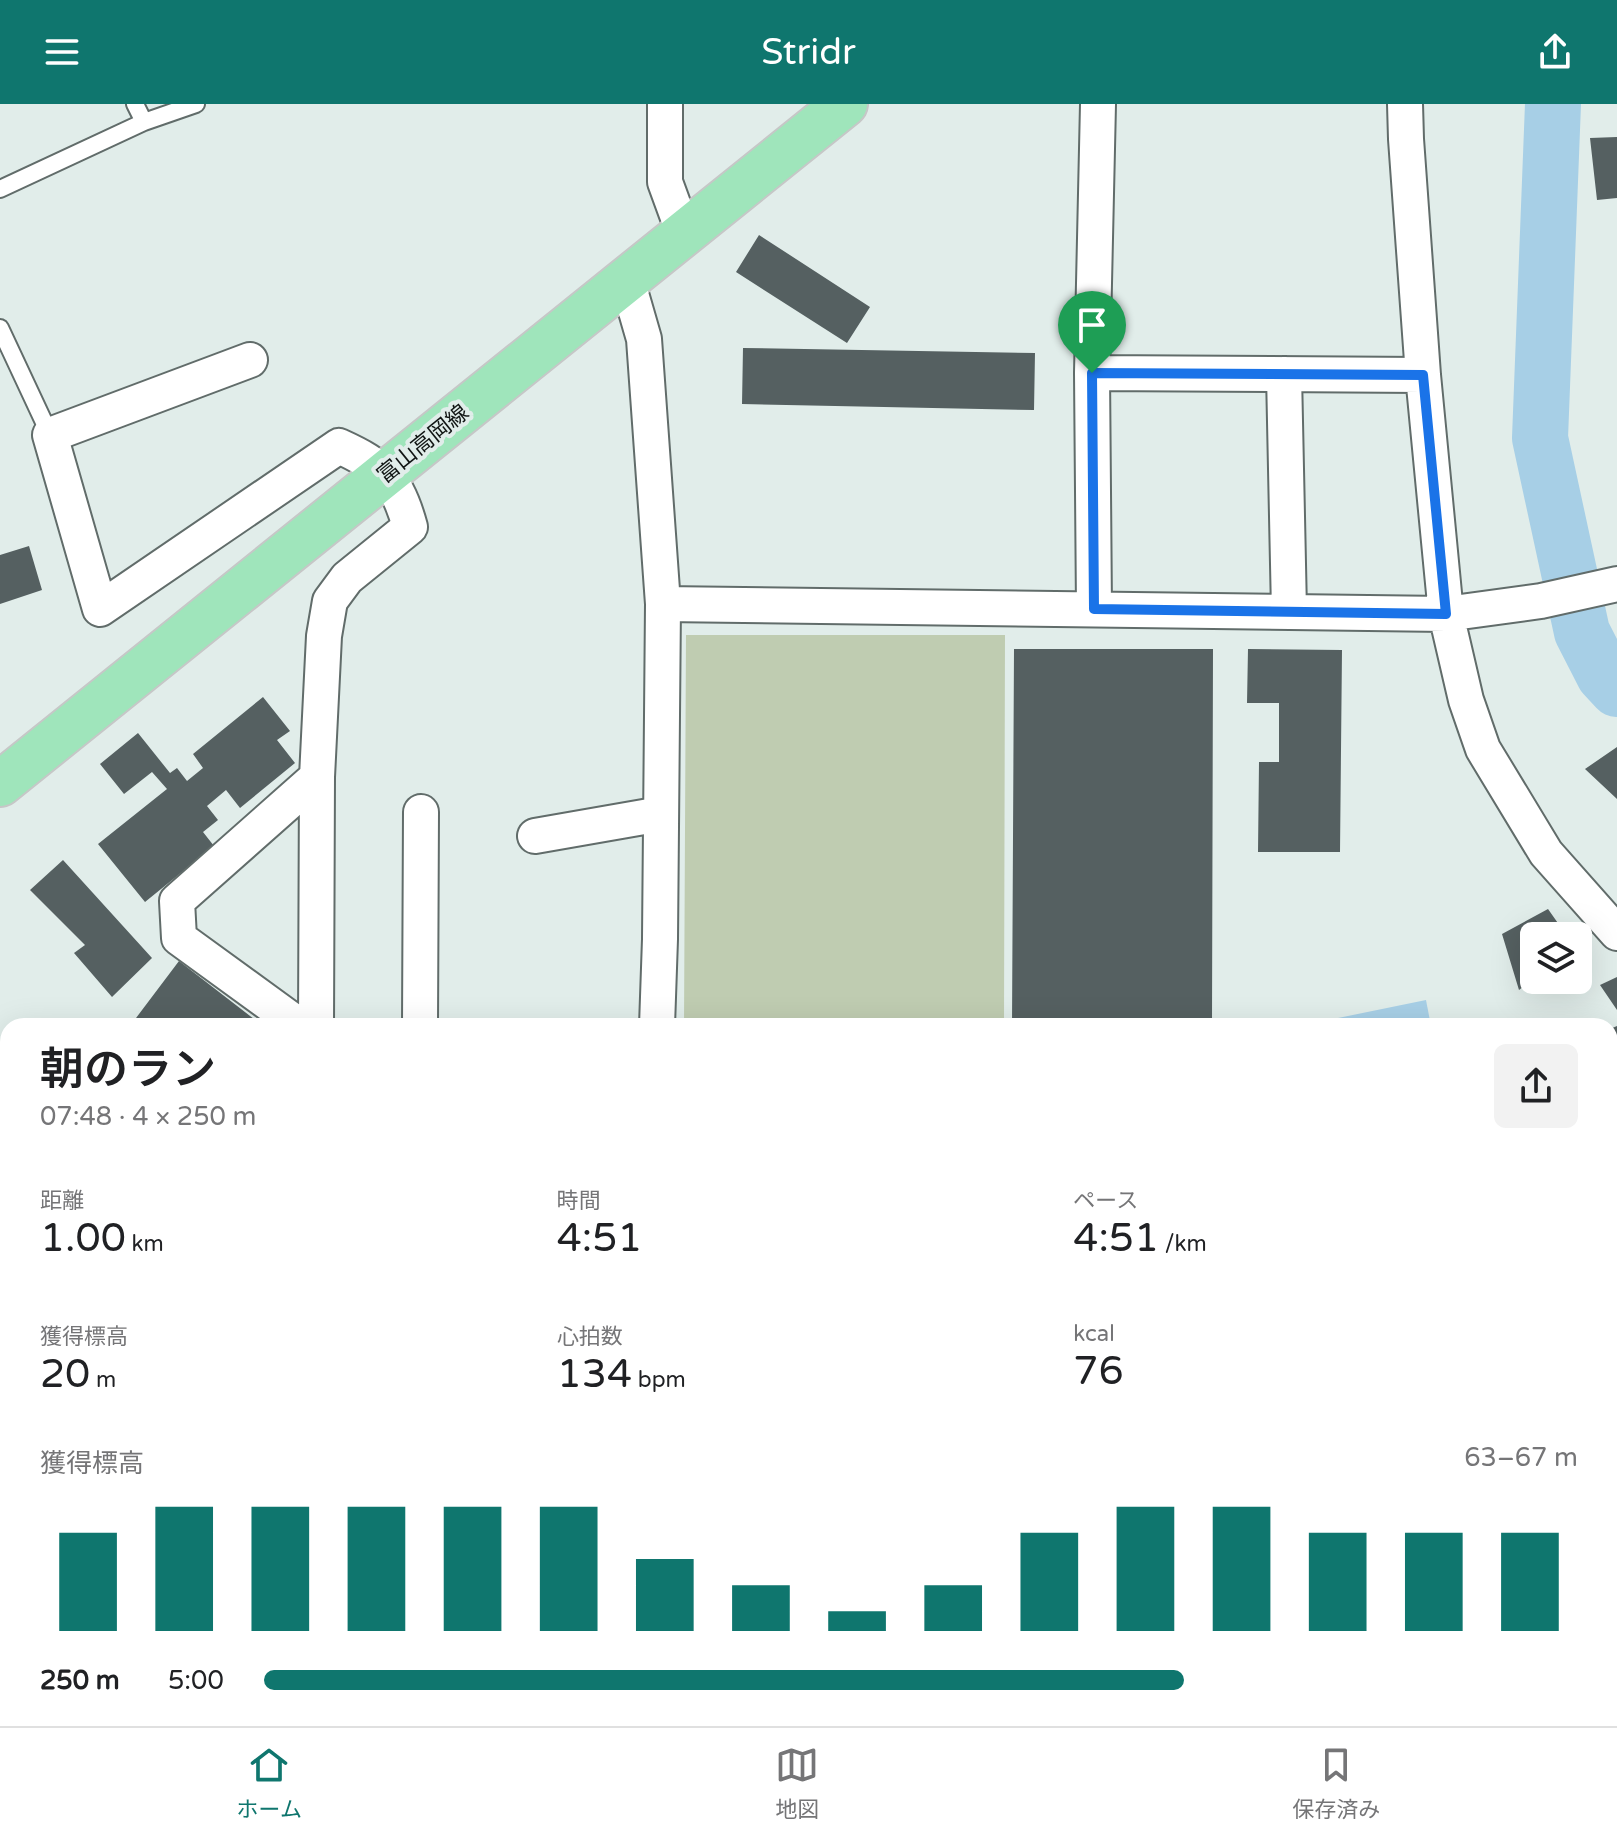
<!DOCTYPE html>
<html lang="ja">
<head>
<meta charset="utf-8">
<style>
	:root { --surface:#fff; --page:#f2f2f2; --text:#202124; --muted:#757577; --line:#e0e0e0; --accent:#0f766e }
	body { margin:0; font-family:"Varela Round","Noto Sans JP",sans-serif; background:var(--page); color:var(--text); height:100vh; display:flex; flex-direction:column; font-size:30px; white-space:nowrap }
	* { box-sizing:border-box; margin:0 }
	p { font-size:26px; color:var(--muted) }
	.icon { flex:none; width:44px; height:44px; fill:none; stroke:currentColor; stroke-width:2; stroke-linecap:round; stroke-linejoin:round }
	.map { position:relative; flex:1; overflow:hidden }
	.details { position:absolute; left:0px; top:914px; width:1618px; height:708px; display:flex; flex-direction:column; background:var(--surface); border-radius:24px 24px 0 0; box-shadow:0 8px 32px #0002 }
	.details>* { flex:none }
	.tools { position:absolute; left:1520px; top:818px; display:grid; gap:16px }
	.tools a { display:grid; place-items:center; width:72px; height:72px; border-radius:12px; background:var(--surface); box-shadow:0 8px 32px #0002; font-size:40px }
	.pin { position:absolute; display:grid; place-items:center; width:68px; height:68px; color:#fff; margin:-82px -34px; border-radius:50% 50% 50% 0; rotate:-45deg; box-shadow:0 0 8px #0007 }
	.pin .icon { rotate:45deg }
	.round { display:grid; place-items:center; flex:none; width:84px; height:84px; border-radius:12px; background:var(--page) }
	.head { display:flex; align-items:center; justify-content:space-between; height:136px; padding:0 40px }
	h1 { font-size:44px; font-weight:600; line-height:60px }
	.figures { display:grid; grid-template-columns:repeat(3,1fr); gap:12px; height:136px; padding:8px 40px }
	.figures div { display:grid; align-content:center }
	.figures b { font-size:40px; font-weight:600 }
	.figures small { font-size:22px; font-weight:400 }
	.figures p { font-size:22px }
	.chart { height:224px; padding:16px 40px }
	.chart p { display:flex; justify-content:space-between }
	.chart svg { width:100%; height:144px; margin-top:8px; stroke:var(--accent); stroke-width:6 }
	ul { padding:0 40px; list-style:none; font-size:26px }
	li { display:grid; grid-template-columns:128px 96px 1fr; align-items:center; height:60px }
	li i { height:20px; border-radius:10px; background:var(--accent) }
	header { display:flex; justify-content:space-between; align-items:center; height:104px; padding:0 40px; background:var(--accent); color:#fff; font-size:36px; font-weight:600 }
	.tab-bar { display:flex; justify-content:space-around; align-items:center; height:112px; border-top:2px solid var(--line); background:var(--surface); font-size:22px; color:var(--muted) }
	.tab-bar a { display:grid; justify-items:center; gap:4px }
	.tab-bar .on { color:var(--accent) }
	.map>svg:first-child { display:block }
	.green { fill:#bfccb1 }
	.water { fill:#a7cfe6 }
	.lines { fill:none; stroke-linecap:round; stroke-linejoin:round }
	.stream { stroke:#a7cfe6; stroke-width:9 }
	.river { stroke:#a7cfe6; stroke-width:56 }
	.building { fill:#556061 }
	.lane-casing { stroke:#616c6a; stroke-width:20 }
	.street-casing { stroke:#616c6a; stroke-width:38 }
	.primary-casing { stroke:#c6c7c7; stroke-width:48 }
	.path { stroke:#a2aca9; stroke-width:5; stroke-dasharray:6 4; stroke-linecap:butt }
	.lane { stroke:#fff; stroke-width:16 }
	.street { stroke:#fff; stroke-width:34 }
	.primary { stroke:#9fe5bb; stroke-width:44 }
	.rail-casing { stroke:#444a48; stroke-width:9 }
	.rail { stroke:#e1edea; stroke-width:6; stroke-dasharray:18; stroke-linecap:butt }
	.route-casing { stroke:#fff; stroke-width:16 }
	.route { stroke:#1a73e8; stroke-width:10 }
	.labels { text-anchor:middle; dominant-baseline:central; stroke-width:8; stroke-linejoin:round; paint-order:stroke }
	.street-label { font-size:22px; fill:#111514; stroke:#e1edea }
</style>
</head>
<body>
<header><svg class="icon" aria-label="menu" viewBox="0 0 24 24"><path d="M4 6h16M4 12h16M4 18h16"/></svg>Stridr<svg class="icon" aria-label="share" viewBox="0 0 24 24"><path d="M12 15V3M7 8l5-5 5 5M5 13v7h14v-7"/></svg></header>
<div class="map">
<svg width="1617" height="1622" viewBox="0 0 1617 1622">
	<rect width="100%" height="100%" fill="#e1edea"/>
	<path class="green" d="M 686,531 L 1005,531 L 1004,922 L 684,922 Z
		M 0,1436 L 8,1452 L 8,1614 L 93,1614 L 97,1622 L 0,1622 Z"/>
	<path class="water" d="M 1426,896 L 1431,922 L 1299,922 Z"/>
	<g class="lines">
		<path class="stream" d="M 0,1360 L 8,1377
			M 121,1614 L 125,1622"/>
		<path class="river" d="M 1553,0 L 1540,334 L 1582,528 L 1604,571 L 1617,585"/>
	</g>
	<path class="building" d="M 1617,33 L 1617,94 L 1597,96 L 1590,34 Z
		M 759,131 L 870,203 L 847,239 L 736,168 Z
		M 743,244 L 1035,249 L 1034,306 L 742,300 Z
		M 29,442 L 42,486 L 0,500 L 0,451 Z
		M 1014,545 L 1213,545 L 1212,922 L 1012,922 Z
		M 1248,545 L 1342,546 L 1340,748 L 1258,748 L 1259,658 L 1279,658 L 1279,599 L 1247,599 Z
		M 263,593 L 290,627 L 277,636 L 295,659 L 240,704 L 226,686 L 207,702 L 218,716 L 203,728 L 214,742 L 145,798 L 98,740 L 167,685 L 152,668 L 124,690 L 100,660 L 138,629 L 170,669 L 177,664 L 187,677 L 203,664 L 193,650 Z
		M 1617,643 L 1617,695 L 1585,665 Z
		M 63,756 L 152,854 L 112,893 L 74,849 L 85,841 L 30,786 Z
		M 1548,805 L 1567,832 L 1534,832 L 1534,874 L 1519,886 L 1502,830 Z
		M 179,857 L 263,922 L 130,922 Z
		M 1617,873 L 1617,906 L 1600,881 Z
		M 1617,922 L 1617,969 L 1610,973 L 1610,925 Z
		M 8,951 L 8,973 L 6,973 L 3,952 Z
		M 1617,1033 L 1617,1065 L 1610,1054 L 1610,1037 Z
		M 1617,1132 L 1617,1193 L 1610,1198 L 1610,1137 Z
		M 1617,1224 L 1617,1267 L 1610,1256 L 1610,1228 Z
		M 1610,1503 L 1617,1506 L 1617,1622 L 1203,1622 L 1188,1614 L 1610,1614 Z
		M 225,1614 L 270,1614 L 271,1622 L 225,1622 Z
		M 305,1614 L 359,1614 L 357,1622 L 302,1622 Z
		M 375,1614 L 401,1614 L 401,1622 L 375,1622 Z
		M 470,1614 L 504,1614 L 504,1622 L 470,1622 Z
		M 535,1614 L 558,1614 L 557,1622 L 534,1622 Z
		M 754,1614 L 1004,1614 L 987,1622 L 753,1622 Z
		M 406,1618 L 449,1619 L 449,1622 L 406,1622 Z"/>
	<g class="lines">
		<g class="lane-casing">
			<path id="lane" d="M 135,0 L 144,18 L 196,0
				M 0,85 L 144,18
				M 0,224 L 50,331"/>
		</g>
		<g class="street-casing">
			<path id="street" d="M 665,0 L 665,78 L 684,130
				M 1405,0 L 1406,35 L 1423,271 L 1446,510 L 1466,596 L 1483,645 L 1546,749 L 1617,829
				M 627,176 L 644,235 L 663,500 L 660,835 L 657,922
				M 250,256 L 50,331 L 100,505 L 339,342 C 383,362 397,375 410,423 L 347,474 L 330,497 L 324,532 L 317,673 L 316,922
				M 1092,269 L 1423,271
				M 1284,270 L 1289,507
				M 663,500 L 1446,510 L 1541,497 L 1617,480
				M 1094,505 L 1092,269 L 1098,0
				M 535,732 L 661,710
				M 300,922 L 179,834 L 177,797 L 317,673
				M 420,922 L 421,708
				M 1610,1084 L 1617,1080
				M 1610,1301 L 1617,1297
				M 632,1622 L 632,1614"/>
		</g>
		<g class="primary-casing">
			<path id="primary" d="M 0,680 L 845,0"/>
		</g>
		<path class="path" d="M 0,1581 L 8,1592
			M 0,1598 L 8,1600
			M 33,1614 L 44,1622"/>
		<use href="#lane" class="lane"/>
		<use href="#street" class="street"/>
		<use href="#primary" class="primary"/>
		<g class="rail-casing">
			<path id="rail" d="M 0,1120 L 8,1153
				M 168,1614 L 171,1622"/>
		</g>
		<use href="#rail" class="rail"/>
	</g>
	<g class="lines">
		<g class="route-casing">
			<path id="route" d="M 1092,269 L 1423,271 L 1446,510 L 1094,505 Z"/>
		</g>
		<use href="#route" class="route"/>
	</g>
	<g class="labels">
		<g class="street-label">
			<text transform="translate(423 340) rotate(-39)">富山高岡線</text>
		</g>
	</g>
</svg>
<div class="tools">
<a><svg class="icon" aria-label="layers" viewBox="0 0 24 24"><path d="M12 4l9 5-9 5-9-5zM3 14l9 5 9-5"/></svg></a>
</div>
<div class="pin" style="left:1092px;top:269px;background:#1e9e55"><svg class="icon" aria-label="arrive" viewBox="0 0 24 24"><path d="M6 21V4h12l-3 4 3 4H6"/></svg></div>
<section class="details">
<div class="head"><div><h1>朝のラン</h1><p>07:48 · 4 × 250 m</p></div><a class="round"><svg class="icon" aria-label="share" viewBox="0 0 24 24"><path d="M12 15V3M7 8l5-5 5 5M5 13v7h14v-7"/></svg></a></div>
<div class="figures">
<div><p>距離</p><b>1.00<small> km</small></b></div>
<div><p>時間</p><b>4:51</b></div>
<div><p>ペース</p><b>4:51<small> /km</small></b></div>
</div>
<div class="figures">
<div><p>獲得標高</p><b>20<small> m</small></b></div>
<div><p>心拍数</p><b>134<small> bpm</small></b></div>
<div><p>kcal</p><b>76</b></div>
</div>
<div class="chart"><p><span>獲得標高</span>63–67 m</p>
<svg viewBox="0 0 160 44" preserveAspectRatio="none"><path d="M5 44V14M15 44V6M25 44V6M35 44V6M45 44V6M55 44V6M65 44V22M75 44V30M85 44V38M95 44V30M105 44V14M115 44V6M125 44V6M135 44V14M145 44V14M155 44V14"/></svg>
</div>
<ul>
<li><b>250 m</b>5:00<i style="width:70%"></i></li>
</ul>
</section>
</div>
<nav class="tab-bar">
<a class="on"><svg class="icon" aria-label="home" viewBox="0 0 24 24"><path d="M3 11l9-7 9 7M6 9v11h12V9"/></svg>ホーム</a>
<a><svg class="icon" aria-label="map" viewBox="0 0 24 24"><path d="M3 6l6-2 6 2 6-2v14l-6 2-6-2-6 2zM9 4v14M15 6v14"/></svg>地図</a>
<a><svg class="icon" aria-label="saved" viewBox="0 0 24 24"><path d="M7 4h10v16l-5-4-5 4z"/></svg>保存済み</a>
</nav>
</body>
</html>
